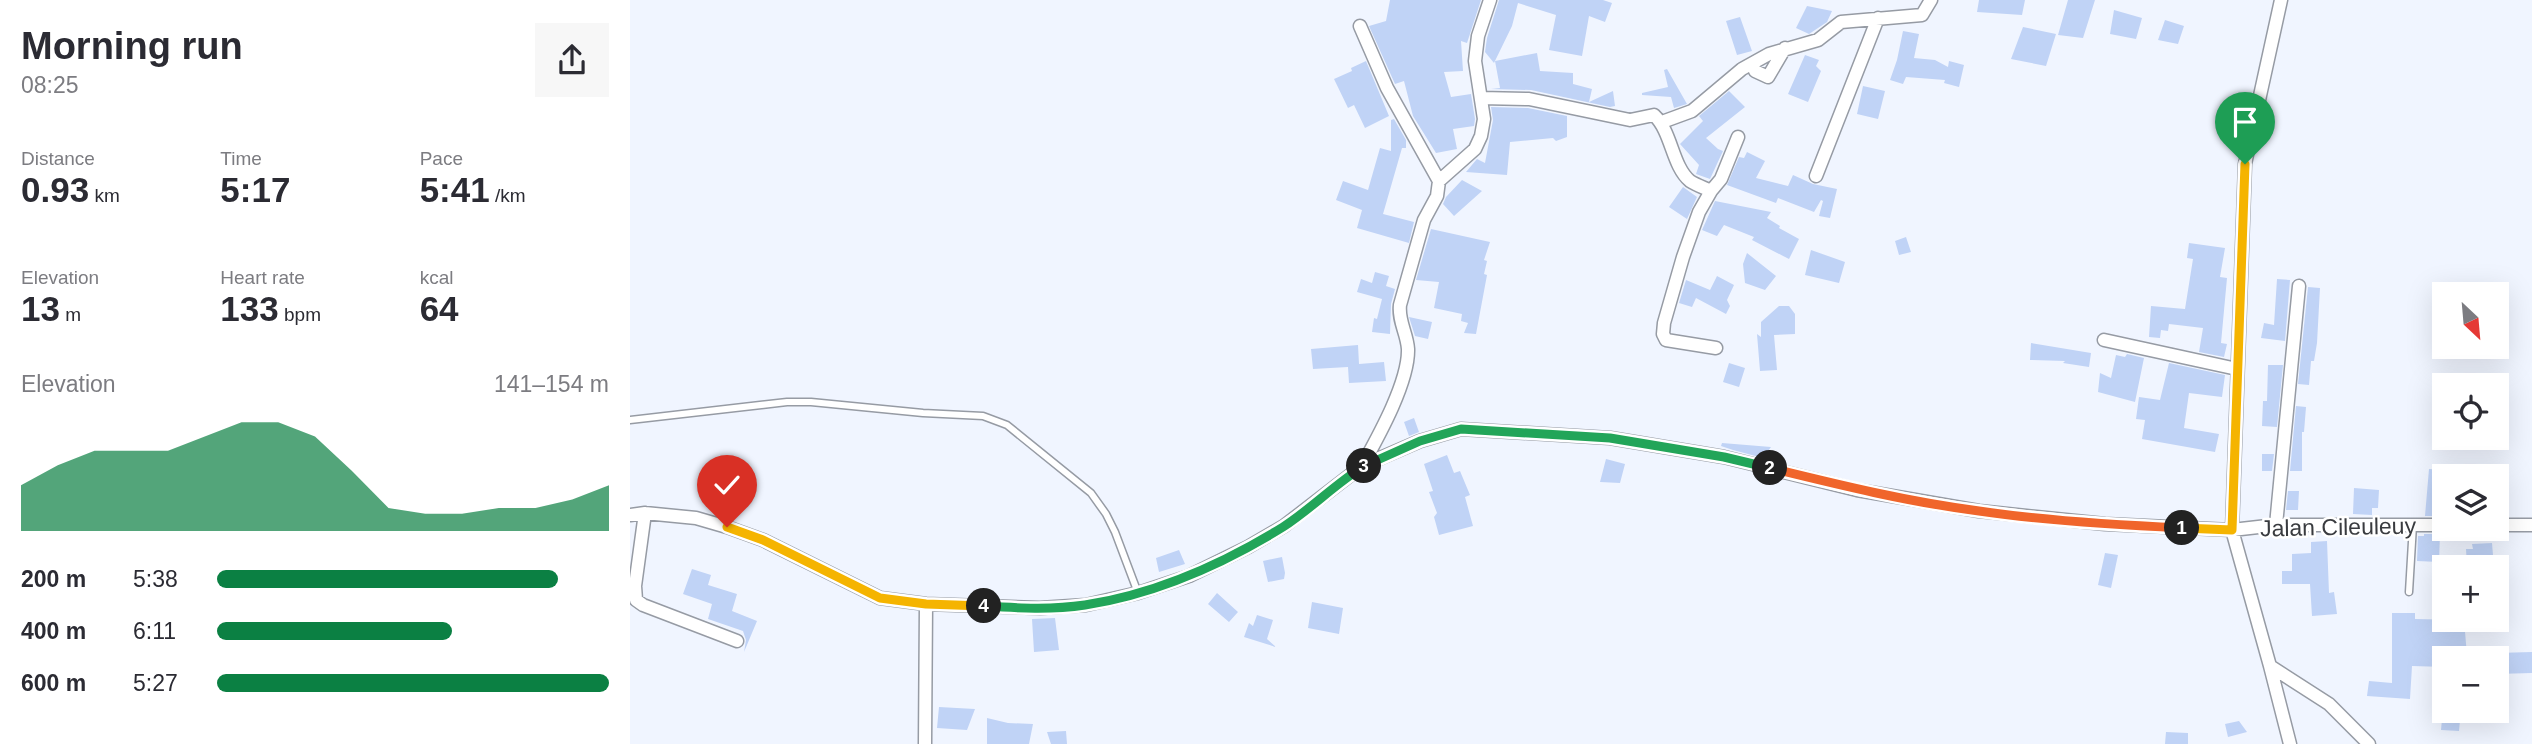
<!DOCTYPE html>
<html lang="en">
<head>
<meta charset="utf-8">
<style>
	:root { --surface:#fff; --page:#f7f7f7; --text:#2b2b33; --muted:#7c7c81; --accent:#0b8043 }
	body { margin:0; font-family:Helvetica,sans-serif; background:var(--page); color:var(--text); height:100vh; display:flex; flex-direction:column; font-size:26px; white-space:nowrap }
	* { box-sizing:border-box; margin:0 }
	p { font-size:23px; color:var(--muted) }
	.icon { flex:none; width:38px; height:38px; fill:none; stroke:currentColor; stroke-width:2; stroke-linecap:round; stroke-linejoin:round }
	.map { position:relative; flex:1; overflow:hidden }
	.drawer { display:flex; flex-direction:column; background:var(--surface); width:630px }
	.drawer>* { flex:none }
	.needle { width:46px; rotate:154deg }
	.buttons { position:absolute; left:1802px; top:282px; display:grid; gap:14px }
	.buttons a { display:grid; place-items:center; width:77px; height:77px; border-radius:0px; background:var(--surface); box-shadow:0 7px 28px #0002; font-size:35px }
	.pin { position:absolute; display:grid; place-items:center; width:60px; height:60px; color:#fff; margin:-72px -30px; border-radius:50% 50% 50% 0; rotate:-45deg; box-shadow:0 0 7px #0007 }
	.pin .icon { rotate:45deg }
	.km { position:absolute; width:35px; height:35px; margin:-18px; border-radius:50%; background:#222; color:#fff; font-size:19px; line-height:35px; text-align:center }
	.round { display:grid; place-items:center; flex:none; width:74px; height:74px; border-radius:0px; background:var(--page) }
	.overview { display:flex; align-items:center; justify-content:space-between; height:119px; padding:0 21px }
	h1 { font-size:38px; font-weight:700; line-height:52px }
	.figures { display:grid; grid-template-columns:repeat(3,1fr); gap:10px; height:119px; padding:7px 21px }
	.figures div { display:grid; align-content:center }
	.figures b { font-size:35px; font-weight:700 }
	.figures small { font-size:19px; font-weight:400 }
	.figures p { font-size:19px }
	.chart { height:196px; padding:14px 21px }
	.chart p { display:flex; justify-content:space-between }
	.chart svg { width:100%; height:126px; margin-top:7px; fill:var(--accent); opacity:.7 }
	ul { padding:0 21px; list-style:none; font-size:23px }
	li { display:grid; grid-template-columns:112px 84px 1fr; align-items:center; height:52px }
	li i { height:18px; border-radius:9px; background:var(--accent) }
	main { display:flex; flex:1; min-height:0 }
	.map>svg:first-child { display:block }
	.building { fill:#c0d3f6 }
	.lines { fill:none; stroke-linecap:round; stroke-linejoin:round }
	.service-casing { stroke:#969ba4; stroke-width:9 }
	.minor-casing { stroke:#969ba4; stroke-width:15 }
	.service { stroke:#fff; stroke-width:6 }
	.minor { stroke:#fff; stroke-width:12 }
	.split-1-casing { stroke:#fff; stroke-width:14 }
	.split-2-casing { stroke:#fff; stroke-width:14 }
	.split-3-casing { stroke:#fff; stroke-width:14 }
	.split-4-casing { stroke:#fff; stroke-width:14 }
	.split-5-casing { stroke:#fff; stroke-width:14 }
	.split-1 { stroke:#f5b400; stroke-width:9 }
	.split-2 { stroke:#f0652b; stroke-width:9 }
	.split-3 { stroke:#22a559; stroke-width:9 }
	.split-4 { stroke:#22a559; stroke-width:9 }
	.split-5 { stroke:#f5b400; stroke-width:9 }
	.labels { text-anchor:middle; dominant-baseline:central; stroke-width:5; stroke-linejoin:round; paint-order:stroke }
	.street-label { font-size:23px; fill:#393b3f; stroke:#fff }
</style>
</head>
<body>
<main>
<section class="drawer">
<div class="overview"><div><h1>Morning run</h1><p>08:25</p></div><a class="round"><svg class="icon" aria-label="share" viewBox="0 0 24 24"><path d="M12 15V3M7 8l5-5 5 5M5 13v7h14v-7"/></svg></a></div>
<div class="figures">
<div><p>Distance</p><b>0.93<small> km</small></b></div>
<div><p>Time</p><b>5:17</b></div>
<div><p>Pace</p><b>5:41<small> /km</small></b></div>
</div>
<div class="figures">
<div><p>Elevation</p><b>13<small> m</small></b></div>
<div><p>Heart rate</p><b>133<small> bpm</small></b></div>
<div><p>kcal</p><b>64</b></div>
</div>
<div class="chart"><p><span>Elevation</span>141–154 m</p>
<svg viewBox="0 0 160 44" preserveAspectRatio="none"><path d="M0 44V28L10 21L20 16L30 16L40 16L50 11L60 6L70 6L80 11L90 23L100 36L110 38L120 38L130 36L140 36L150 33L160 28V44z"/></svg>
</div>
<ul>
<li><b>200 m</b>5:38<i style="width:87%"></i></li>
<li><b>400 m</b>6:11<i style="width:60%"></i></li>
<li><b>600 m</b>5:27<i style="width:100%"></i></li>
</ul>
</section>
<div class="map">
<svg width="1902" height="744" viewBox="0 0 1902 744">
	<rect width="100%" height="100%" fill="#f0f5ff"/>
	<path class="building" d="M 760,0 L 851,0 L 837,43 L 831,41 L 833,71 L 814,72 L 821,97 L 841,94 L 845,119 L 844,126 L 823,129 L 827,149 L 806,153 L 783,116 L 774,81 L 765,84 L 739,26 L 756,21 Z
		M 869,0 L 973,0 L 982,3 L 975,22 L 959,16 L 952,56 L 919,50 L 926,15 L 888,3 L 882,26 L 864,63 L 855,52 L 857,38 Z
		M 1349,0 L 1395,0 L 1392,15 L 1347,12 Z
		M 1438,0 L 1465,0 L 1453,38 L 1428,35 Z
		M 1177,6 L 1202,11 L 1197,22 L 1179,34 L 1166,28 Z
		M 1484,10 L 1512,18 L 1506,39 L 1480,34 Z
		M 1110,17 L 1122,51 L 1107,55 L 1096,21 Z
		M 1535,20 L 1554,26 L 1548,44 L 1528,40 Z
		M 1393,27 L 1426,34 L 1416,66 L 1381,59 Z
		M 1273,31 L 1289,34 L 1284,58 L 1305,60 L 1318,67 L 1319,61 L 1334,65 L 1329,87 L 1314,83 L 1315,80 L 1276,77 L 1273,84 L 1260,80 L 1267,60 Z
		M 907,53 L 910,71 L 943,73 L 943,84 L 962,89 L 959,102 L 983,91 L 985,106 L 980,107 L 901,90 L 861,89 L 870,88 L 865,61 Z
		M 1175,55 L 1189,60 L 1186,66 L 1191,71 L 1178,102 L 1158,94 Z
		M 736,61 L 759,116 L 735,128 L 724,105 L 718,108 L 704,79 L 722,71 L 721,68 Z
		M 1037,69 L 1057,104 L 1044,108 L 1041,97 L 1012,95 L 1012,93 L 1038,87 L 1034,70 Z
		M 1233,86 L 1255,91 L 1248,119 L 1227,114 Z
		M 1099,91 L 1115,107 L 1076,138 L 1088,149 L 1093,151 L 1080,179 L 1066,174 L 1069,165 L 1050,144 L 1073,121 L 1069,116 Z
		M 861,107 L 898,108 L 937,116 L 937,137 L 926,141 L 923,138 L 880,142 L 877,175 L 836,172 L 847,159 L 855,163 L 863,120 Z
		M 764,119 L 776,140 L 776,148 L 772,148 L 753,214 L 784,222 L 779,243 L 727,228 L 732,210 L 706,200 L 713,181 L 738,190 L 750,148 L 761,151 L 761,120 Z
		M 1117,152 L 1135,161 L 1126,178 L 1158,186 L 1163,175 L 1183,184 L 1207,189 L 1200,218 L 1189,216 L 1193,201 L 1191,200 L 1184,212 L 1148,198 L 1146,203 L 1097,185 L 1109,157 L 1114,158 Z
		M 832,180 L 852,191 L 824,216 L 813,204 L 816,197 Z
		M 1053,187 L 1067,197 L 1057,219 L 1039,207 Z
		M 1085,201 L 1141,212 L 1137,218 L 1150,226 L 1149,228 L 1169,239 L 1159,259 L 1122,240 L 1124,237 L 1094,225 L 1087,236 L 1072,230 Z
		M 801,229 L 860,242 L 854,260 L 857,261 L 854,274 L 857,275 L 846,334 L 834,333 L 838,323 L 831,321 L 832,314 L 804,308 L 809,282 L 786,280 Z
		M 1276,237 L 1281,252 L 1269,255 L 1265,241 Z
		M 1559,243 L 1595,248 L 1590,277 L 1597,278 L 1591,343 L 1597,344 L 1594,357 L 1569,352 L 1573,328 L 1539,324 L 1538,331 L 1531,330 L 1530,338 L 1519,337 L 1521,306 L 1555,309 L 1563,259 L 1557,258 Z
		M 1181,250 L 1215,262 L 1209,283 L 1175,275 Z
		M 1117,253 L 1146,276 L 1135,290 L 1115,283 L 1113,264 Z
		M 745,272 L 759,276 L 756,286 L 765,289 L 761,304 L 760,334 L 742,332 L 744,318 L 747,319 L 752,299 L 727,292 L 731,279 L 742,283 Z
		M 1087,276 L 1104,285 L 1097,300 L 1100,306 L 1096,314 L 1066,298 L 1062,307 L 1049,303 L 1056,280 L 1080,290 Z
		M 1647,279 L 1660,280 L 1655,341 L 1631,338 L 1634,323 L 1644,325 Z
		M 1678,287 L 1690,288 L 1687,343 L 1684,361 L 1681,361 L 1679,385 L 1668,384 Z
		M 1149,306 L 1159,306 L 1165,314 L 1165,334 L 1144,335 L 1147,370 L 1130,371 L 1127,334 L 1131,337 L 1131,322 Z
		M 779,317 L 802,322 L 798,339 L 785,336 Z
		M 1401,343 L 1461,353 L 1459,367 L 1433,363 L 1435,361 L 1400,360 Z
		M 728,345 L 729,364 L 754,362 L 756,381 L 719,383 L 718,367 L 683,369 L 681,349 Z
		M 1497,354 L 1514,358 L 1505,402 L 1468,392 L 1470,373 L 1481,378 L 1486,355 L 1495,357 Z
		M 1099,363 L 1115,368 L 1109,387 L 1093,382 Z
		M 1539,363 L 1595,375 L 1592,397 L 1559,393 L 1554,428 L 1589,434 L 1585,452 L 1512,439 L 1515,420 L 1506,419 L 1509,397 L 1530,400 Z
		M 1638,365 L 1653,365 L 1647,427 L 1632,426 L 1633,401 L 1637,401 Z
		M 1666,406 L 1676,407 L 1674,432 L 1672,432 L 1672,471 L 1660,471 Z
		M 784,418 L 789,432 L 779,436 L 774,422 Z
		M 1092,443 L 1141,447 L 1133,458 L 1103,450 L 1091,446 Z
		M 1632,454 L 1644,454 L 1642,471 L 1632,471 Z
		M 817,455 L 824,473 L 830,471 L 840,495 L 835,497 L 843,526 L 809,535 L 804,517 L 807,513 L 799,492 L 803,491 L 794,464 Z
		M 976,459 L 995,464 L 990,483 L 970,482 Z
		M 1799,469 L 1815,470 L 1815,516 L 1795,516 Z
		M 1724,488 L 1749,490 L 1748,508 L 1742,508 L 1742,515 L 1723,514 Z
		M 1658,491 L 1669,491 L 1668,510 L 1656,510 Z
		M 1794,534 L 1810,534 L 1809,562 L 1787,561 L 1788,536 L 1794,536 Z
		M 1697,541 L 1699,593 L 1704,592 L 1707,614 L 1682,616 L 1680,584 L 1652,584 L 1652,571 L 1662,571 L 1662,554 L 1681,553 L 1681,542 Z
		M 1862,543 L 1864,567 L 1837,567 L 1836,549 L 1843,549 L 1842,544 Z
		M 549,550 L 555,564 L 529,572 L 526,558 Z
		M 1475,553 L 1488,555 L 1481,588 L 1468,585 Z
		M 652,557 L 655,573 L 654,579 L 638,582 L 633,561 Z
		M 62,569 L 81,575 L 78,585 L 107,594 L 102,611 L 127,621 L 114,652 L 116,640 L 113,631 L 78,619 L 82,604 L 53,594 Z
		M 587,593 L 608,612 L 599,622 L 578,604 Z
		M 682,602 L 713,608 L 709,634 L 678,628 Z
		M 1762,613 L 1785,613 L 1785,619 L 1834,620 L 1837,655 L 1815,657 L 1815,667 L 1782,666 L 1780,699 L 1737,696 L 1739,681 L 1762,683 Z
		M 627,615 L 643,620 L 637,639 L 646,647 L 614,637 L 619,623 L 623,626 Z
		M 425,618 L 429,650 L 404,652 L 402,619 Z
		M 1902,652 L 1902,673 L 1867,674 L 1867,653 Z
		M 1807,679 L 1815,680 L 1815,710 L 1831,710 L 1829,731 L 1811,730 L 1812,719 L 1803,719 Z
		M 309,707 L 345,709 L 337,730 L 307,728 Z
		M 357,718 L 378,723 L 403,724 L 399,744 L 357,744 Z
		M 1609,721 L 1617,732 L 1598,737 L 1595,724 Z
		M 436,731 L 437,744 L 421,744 L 417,732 Z
		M 1536,732 L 1558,733 L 1558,744 L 1535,744 Z"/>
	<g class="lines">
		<g class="service-casing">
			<path id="service" d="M 0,420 L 157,402 L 181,402 L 293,413 L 353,416 L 377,425 L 461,493 L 476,514 L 485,532 L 508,593
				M 1779,592 L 1783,525"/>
		</g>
		<g class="minor-casing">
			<path id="minor" d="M 1651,0 L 1615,164 L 1602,530 L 1640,666 L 1699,704 L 1739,744
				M 730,26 L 757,88 L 809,181
				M 1125,71 L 1138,77 L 1155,48
				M 851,98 L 899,99 L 1000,120 L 1024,115 C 1042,132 1042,166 1060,181 C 1066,185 1075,188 1081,191
				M 1032,122 L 1062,111 L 1112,69 L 1139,54 L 1188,40 L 1211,22 L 1292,15 L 1301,0
				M 1186,176 L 1248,18
				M 1474,340 L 1607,369
				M 1086,348 L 1036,340 L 1033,334 L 1034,323 L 1053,257 L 1069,212 L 1081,191 L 1091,179 L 1108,137
				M 732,466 C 748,437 779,382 778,349 C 777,333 768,321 770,305 L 794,220 L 807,196 L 809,181 L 845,149 L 851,136 L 854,119 L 845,61 L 848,36 L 860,0
				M 15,513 L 5,586 L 6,600 L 13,605 L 107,641
				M 0,515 L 15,513 L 66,518 L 97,527 L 133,540 L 250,598 L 296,604 L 410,608 L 456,605 L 508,593 L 559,576 L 618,547 L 654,526 L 732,466 L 790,441 L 831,429 L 980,438 L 1094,457 L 1227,490 L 1349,511 L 1475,524 L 1602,530 L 1646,525 L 1815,525
				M 1646,525 L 1669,286
				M 1867,525 L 1902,525
				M 1640,666 L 1660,744
				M 295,744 L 296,604"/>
		</g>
		<use href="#service" class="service"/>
		<use href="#minor" class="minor"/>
	</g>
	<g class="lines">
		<g class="split-1-casing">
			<path id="split-1" d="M 1552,528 L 1602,530 L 1615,164"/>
		</g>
		<g class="split-2-casing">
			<path id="split-2" d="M 1140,468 C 1209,485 1279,502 1349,511 C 1416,521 1484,525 1552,528"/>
		</g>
		<g class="split-3-casing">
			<path id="split-3" d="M 734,466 L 790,441 L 831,429 L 980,438 L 1094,457 L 1140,468"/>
		</g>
		<g class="split-4-casing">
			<path id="split-4" d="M 354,606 C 388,608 421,610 455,605 C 525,594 593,564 653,527 C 681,509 705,484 734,466"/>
		</g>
		<g class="split-5-casing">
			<path id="split-5" d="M 97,527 L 133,540 L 250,598 L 296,604 L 354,606"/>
		</g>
		<use href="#split-1" class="split-1"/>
		<use href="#split-2" class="split-2"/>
		<use href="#split-3" class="split-3"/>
		<use href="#split-4" class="split-4"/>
		<use href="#split-5" class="split-5"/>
	</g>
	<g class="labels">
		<g class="street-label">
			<text transform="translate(1708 527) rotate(-1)">Jalan Cileuleuy</text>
		</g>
	</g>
</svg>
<div class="buttons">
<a><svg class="needle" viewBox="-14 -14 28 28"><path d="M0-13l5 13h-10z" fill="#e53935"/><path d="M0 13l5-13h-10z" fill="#7c7c81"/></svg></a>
<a><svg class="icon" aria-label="locate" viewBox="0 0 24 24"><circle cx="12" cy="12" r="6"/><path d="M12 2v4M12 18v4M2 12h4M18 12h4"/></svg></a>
<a><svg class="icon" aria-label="layers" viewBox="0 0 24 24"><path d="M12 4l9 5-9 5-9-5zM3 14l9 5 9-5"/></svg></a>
<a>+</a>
<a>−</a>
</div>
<div class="pin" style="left:1615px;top:164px;background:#1e9e55"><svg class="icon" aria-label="arrive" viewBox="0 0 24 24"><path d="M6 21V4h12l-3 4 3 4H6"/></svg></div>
<div class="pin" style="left:97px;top:527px;background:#d93025"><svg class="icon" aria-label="check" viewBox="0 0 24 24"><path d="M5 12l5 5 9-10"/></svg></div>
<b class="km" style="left:1552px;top:528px">1</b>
<b class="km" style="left:1140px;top:468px">2</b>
<b class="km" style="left:734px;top:466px">3</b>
<b class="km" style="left:354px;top:606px">4</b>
</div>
</main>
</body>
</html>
